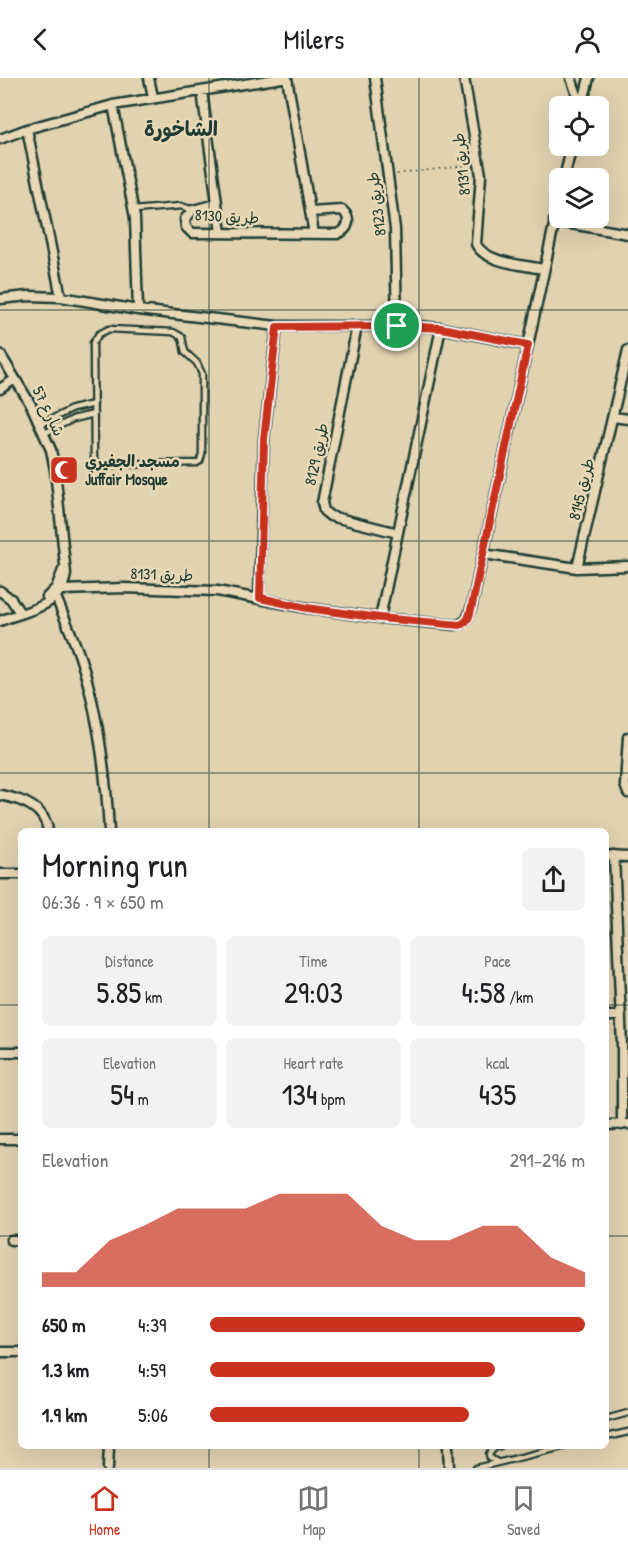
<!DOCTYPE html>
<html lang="en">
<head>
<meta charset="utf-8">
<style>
	:root { --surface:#fff; --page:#f2f2f2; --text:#202124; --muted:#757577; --line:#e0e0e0; --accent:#c8321e }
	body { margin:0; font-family:"Patrick Hand","Playpen Sans Arabic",sans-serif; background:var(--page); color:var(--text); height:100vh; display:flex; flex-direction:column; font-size:22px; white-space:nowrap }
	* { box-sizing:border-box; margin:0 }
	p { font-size:20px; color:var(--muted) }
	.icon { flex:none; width:33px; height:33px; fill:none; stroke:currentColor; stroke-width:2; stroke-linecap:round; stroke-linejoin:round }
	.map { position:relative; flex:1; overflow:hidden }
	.side { position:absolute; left:18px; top:750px; width:591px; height:621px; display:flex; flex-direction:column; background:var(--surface); border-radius:9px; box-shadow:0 6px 24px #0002 }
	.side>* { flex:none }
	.buttons { position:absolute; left:549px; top:18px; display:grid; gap:12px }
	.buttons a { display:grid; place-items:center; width:60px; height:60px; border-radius:9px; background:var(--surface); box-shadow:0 6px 24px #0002; font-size:30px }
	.pin { position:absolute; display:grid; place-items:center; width:51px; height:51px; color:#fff; margin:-26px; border:3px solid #fff; border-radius:50%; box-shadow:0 2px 6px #0007 }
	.round { display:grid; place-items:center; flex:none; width:63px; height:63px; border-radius:9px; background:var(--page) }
	.headline { display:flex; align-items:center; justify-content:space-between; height:102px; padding:0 24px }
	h1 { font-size:33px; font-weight:600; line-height:45px }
	.metrics { display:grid; grid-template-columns:repeat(3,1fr); gap:9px; height:102px; padding:6px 24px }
	.metrics div { display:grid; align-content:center; border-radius:9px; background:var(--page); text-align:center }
	.metrics b { font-size:30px; font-weight:600 }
	.metrics small { font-size:16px; font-weight:400 }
	.metrics p { font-size:16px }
	.chart { height:168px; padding:12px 24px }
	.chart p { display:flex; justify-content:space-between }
	.chart svg { width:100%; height:108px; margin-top:6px; fill:var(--accent); opacity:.7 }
	ul { padding:0 24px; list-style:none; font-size:20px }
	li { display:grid; grid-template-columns:96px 72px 1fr; align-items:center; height:45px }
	li i { height:15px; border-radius:8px; background:var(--accent) }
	header { display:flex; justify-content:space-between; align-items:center; height:78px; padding:0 24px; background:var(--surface); font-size:27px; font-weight:600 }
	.tab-bar { display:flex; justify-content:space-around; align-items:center; height:84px; border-top:2px solid var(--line); background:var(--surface); font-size:16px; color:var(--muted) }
	.tab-bar a { display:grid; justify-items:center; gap:3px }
	.tab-bar .selected { color:var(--accent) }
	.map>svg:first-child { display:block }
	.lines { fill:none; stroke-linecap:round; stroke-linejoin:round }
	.service-casing { stroke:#1f3d34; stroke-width:9 }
	.minor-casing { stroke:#1f3d34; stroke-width:13 }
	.path { stroke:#1f3d34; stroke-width:1.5; stroke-dasharray:1.5 4.5; stroke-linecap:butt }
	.service { stroke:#e9d8b5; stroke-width:4.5 }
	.minor { stroke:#e9d8b5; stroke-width:8 }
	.route-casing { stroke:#fff; stroke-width:12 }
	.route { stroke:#c8321e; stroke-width:8 }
	.grid { fill:none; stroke:#1f3d34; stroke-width:1.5; stroke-opacity:0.55 }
	.labels { text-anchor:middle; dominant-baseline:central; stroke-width:5; stroke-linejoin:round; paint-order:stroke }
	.street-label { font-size:16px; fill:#1f3d34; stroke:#e9d8b5 }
	.poi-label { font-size:16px; font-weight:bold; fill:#1f3d34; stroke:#e9d8b5; text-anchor:start }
	.quarter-label { font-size:20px; font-weight:bold; fill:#1f3d34; stroke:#e9d8b5 }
</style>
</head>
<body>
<header><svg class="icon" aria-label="back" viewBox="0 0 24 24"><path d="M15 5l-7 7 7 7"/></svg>Milers<svg class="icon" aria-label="person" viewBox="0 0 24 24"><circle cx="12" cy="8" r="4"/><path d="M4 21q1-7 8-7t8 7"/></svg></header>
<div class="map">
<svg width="628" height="1390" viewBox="0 0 628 1390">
	<rect width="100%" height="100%" fill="#e1d2b0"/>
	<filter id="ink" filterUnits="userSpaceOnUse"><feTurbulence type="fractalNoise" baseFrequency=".0167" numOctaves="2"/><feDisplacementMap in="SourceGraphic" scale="12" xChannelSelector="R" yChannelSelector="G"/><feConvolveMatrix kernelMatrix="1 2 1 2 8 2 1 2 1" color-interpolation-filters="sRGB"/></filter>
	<g filter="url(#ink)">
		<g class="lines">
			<g class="service-casing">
				<path id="service" d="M 134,132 L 181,128 L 193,132
					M 109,251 L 173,254 L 182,259 L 185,274 L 197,285 L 202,296 L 202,376 L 200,383 L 197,385 L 102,387 L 94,381 L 93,265 L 99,256 Z
					M 41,346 L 72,331 L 94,326
					M 45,355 L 73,341 L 94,336
					M 606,1341 L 628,1335
					M 606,1359 L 628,1354
					M 497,1384 L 490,1380 L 489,1376 L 494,1370 L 500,1368
					M 476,1390 L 567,1368"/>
			</g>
			<g class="minor-casing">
				<path id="minor" d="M 149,0 L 153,19
					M 287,0 L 314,156
					M 375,0 L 395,151 L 397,248
					M 464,0 L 481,97 L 476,166 C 485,185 524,187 543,191
					M 571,0 L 581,28
					M 202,13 L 221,155
					M 113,27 L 135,140 L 138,232
					M 582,28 L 589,0
					M 27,51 L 61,219
					M 0,61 L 27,51 L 113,27 L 282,0
					M 564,100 L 572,68
					M 217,126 L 193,132 L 185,141 L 186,149 L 192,155 L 197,155 L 337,156 C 349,152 352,140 342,132 L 310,134
					M 554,143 L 628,156
					M 0,221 L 28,218 L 61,219 L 138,232 L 277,248 L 418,248 L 441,250 L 527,267
					M 357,248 L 322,425 L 324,433 L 330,438 L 398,455
					M 0,276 L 31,327 L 51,372 L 55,392 L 66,496 C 61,530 27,532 0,543
					M 0,311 L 15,301
					M 613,339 L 628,341
					M 483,476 L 577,490 L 628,488
					M 577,490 L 628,272
					M 62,512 L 124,510 L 217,513 L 307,530 L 380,540 L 455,547 C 467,546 469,538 472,527 L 560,119
					M 0,513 L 11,521 L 20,535
					M 47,519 L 56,510 L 63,492
					M 56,519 C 64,539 73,559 80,579 C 98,633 106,697 109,753
					M 259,520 L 264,361 L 277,248
					M 380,540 L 441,250
					M 628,659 L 625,707 L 628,715
					M 0,717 C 21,721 45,729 48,753
					M 606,778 L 628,779
					M 614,778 L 622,968 L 622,1047
					M 0,796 L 21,796
					M 606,938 L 621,938
					M 0,974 L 21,974
					M 606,1047 L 628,1046
					M 0,1061 L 21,1061
					M 11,1162 L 21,1162
					M 0,1274 L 21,1274
					M 448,1368 L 449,1390
					M 108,1390 L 109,1368"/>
			</g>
			<path class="path" d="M 397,96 L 470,87"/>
			<use href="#service" class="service"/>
			<use href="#minor" class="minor"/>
		</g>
	</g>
	<g class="lines" filter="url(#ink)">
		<g class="route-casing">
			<path id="route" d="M 397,248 L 441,250 L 528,267 L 472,527 C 470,536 469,544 460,547 L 380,540 L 307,530 L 260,520 L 264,361 L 277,249 Z"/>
		</g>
		<use href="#route" class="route"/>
	</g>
	<path class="grid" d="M 209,0 L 209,753M 419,0 L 419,753M 0,232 L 628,232M 0,463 L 628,463M 0,695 L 628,695M 0,927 L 21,927M 606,927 L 628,927M 0,1158 L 21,1158M 606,1158 L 628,1158M 209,1368 L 209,1390M 419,1368 L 419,1390"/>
	<defs>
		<g id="mosque-square" transform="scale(1.5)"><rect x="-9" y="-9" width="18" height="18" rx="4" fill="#c8321e" stroke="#e9d8b5"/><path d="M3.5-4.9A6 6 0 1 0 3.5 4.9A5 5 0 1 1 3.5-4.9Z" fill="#fff"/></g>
	</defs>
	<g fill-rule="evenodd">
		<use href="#mosque-square" x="64" y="392"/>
	</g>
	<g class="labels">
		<g class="street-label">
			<text transform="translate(461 86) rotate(-96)">طريق 8131</text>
			<text transform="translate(376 126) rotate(-97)">طريق 8123</text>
			<text transform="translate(227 138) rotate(3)">طريق 8130</text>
			<text transform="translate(49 333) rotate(64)">شارع 57</text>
			<text transform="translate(316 376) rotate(-78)">طريق 8129</text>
			<text transform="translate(581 411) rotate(-76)">طريق 8145</text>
			<text transform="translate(162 496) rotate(2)">طريق 8131</text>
		</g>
		<g class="poi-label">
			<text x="85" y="383">مسجد الجفيري<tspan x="85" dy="18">Juffair Mosque</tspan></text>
		</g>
		<g class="quarter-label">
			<text x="181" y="50">الشاخورة</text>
		</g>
	</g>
</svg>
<div class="buttons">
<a><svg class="icon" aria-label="locate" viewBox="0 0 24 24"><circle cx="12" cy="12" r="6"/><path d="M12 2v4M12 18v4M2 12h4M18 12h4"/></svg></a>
<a><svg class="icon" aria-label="layers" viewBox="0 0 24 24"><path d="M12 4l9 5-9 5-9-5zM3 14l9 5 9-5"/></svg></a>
</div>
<div class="pin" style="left:397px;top:248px;background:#1e9e55"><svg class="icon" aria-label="arrive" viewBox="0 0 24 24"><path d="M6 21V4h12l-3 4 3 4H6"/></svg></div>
<section class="side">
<div class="headline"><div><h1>Morning run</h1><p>06:36 · 9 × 650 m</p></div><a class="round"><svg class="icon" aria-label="share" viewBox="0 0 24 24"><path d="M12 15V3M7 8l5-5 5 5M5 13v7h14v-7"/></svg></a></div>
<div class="metrics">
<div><p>Distance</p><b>5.85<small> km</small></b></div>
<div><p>Time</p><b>29:03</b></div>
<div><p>Pace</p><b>4:58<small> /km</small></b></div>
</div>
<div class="metrics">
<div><p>Elevation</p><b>54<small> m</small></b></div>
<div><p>Heart rate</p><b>134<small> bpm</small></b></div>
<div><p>kcal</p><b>435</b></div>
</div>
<div class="chart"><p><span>Elevation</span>291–296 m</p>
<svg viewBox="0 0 160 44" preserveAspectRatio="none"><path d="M0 44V38L10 38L20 25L30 19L40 12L50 12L60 12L70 6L80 6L90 6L100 19L110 25L120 25L130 19L140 19L150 32L160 38V44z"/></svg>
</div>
<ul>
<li><b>650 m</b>4:39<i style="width:100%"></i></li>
<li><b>1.3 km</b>4:59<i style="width:76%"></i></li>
<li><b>1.9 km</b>5:06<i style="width:69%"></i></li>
</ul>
</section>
</div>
<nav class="tab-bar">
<a class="selected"><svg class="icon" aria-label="home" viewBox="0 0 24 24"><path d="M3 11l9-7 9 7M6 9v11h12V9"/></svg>Home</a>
<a><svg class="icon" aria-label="map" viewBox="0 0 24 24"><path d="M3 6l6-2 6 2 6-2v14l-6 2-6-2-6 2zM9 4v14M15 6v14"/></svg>Map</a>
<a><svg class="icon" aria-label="saved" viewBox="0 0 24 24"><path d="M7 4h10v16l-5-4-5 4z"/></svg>Saved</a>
</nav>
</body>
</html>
